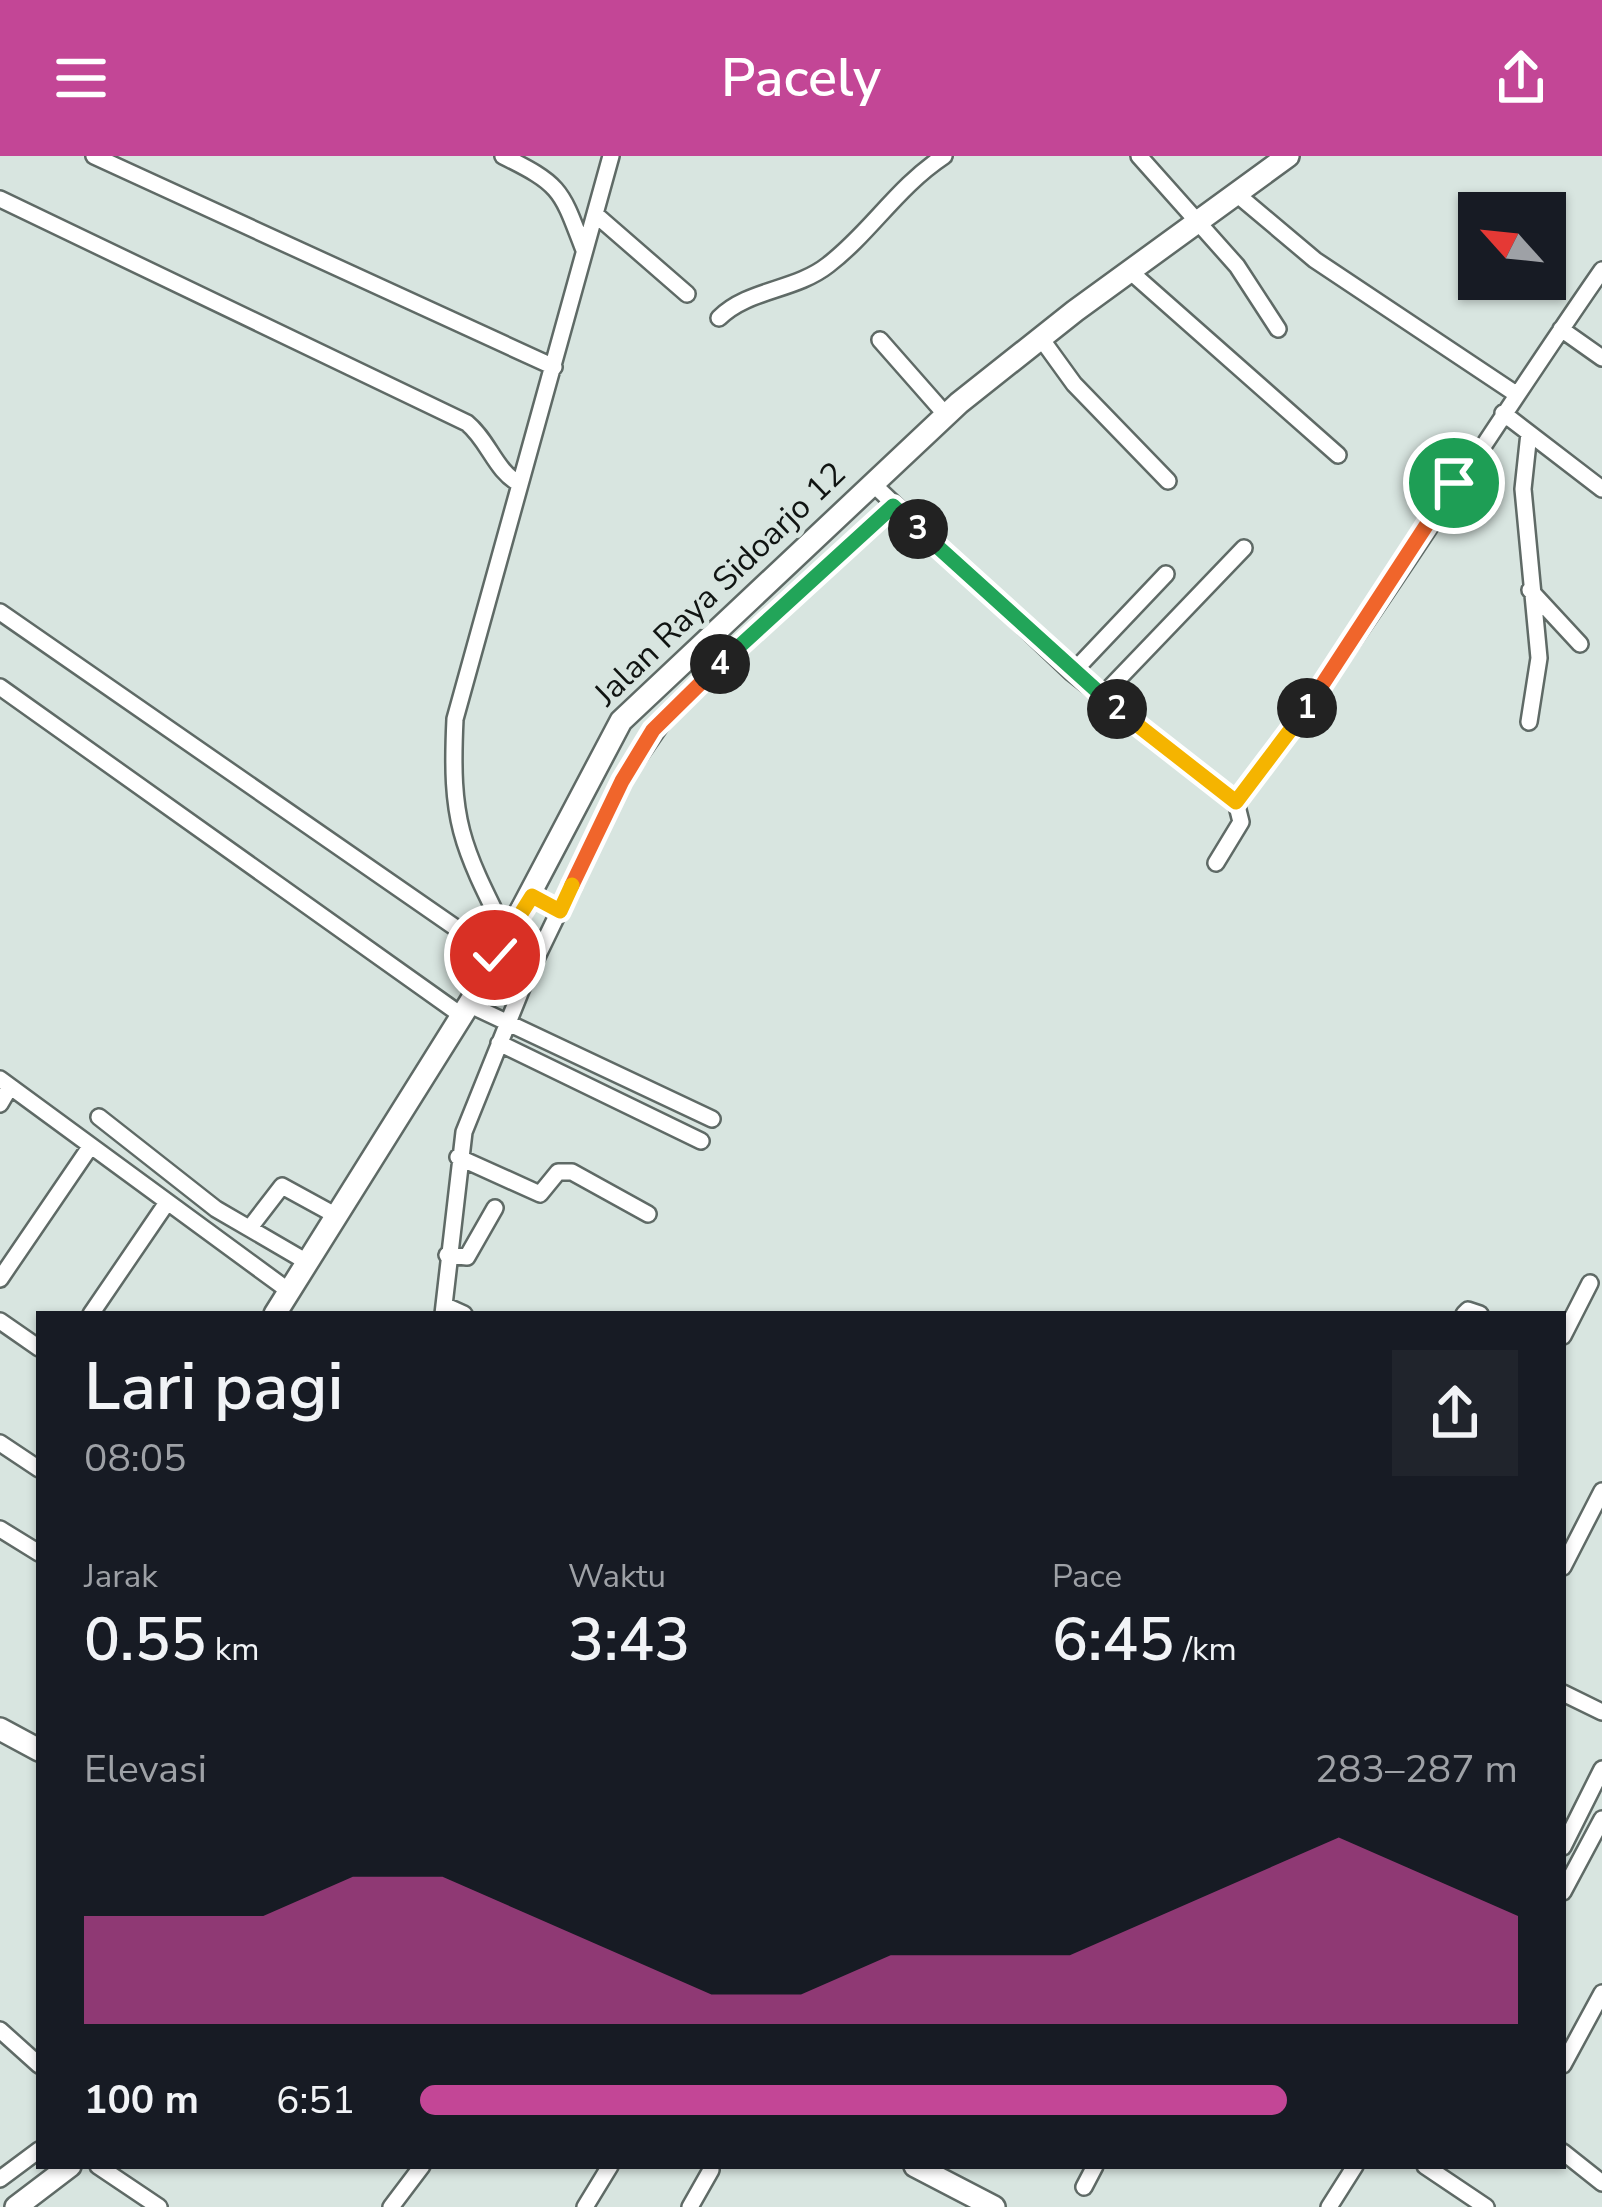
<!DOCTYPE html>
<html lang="id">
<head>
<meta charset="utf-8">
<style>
	:root { --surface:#171b24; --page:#20242c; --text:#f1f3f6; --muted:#9ea1a6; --accent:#c34696 }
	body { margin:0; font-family:"Nunito Sans",sans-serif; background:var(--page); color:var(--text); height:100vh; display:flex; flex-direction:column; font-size:45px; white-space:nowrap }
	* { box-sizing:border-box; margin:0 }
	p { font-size:39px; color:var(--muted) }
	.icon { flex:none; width:66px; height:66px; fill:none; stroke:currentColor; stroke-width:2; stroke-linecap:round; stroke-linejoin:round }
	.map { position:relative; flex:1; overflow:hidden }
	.panel { position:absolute; left:36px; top:1155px; width:1530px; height:858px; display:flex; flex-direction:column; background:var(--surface); border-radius:0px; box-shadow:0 3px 9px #0004 }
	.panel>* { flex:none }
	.needle { width:78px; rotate:297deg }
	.buttons { position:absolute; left:1458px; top:36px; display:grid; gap:24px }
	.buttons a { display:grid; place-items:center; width:108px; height:108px; border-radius:0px; background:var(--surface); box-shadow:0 3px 9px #0004; font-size:60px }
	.pin { position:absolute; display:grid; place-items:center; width:102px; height:102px; color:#fff; margin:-51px; border:6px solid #fff; border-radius:50%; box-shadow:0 3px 12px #0007 }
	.km { position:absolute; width:60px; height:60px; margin:-30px; border-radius:50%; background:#222; color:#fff; font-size:33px; line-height:60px; text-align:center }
	.round { display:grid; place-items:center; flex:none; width:126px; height:126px; border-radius:0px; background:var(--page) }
	.summary { display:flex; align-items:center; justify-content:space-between; height:204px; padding:0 48px }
	h1 { font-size:66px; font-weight:600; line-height:90px }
	.metrics { display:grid; grid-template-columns:repeat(3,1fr); gap:18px; height:204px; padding:12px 48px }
	.metrics div { display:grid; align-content:center }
	.metrics b { font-size:60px; font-weight:600 }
	.metrics small { font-size:33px; font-weight:400 }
	.metrics p { font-size:33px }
	.chart { height:336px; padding:24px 48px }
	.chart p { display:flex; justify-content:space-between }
	.chart svg { width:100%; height:216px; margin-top:12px; fill:var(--accent); opacity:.7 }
	ul { padding:0 48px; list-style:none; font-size:39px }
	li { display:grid; grid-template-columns:192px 144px 1fr; align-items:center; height:90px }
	li i { height:30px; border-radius:15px; background:var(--accent) }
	header { display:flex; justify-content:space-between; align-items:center; height:156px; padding:0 48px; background:var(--accent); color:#fff; font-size:54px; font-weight:600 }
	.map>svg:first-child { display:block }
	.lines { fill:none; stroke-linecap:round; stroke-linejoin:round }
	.street-casing { stroke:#5f6a66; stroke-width:20 }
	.secondary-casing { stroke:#5f6a66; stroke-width:26 }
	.street { stroke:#fff; stroke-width:15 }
	.secondary { stroke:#fff; stroke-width:21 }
	.split-1-casing { stroke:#fff; stroke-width:24 }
	.split-2-casing { stroke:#fff; stroke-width:24 }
	.split-3-casing { stroke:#fff; stroke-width:24 }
	.split-4-casing { stroke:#fff; stroke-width:24 }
	.split-5-casing { stroke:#fff; stroke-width:24 }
	.split-6-casing { stroke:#fff; stroke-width:24 }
	.split-1 { stroke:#f0652b; stroke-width:15 }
	.split-2 { stroke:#f5b400; stroke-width:15 }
	.split-3 { stroke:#22a559; stroke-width:15 }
	.split-4 { stroke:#22a559; stroke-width:15 }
	.split-5 { stroke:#f0652b; stroke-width:15 }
	.split-6 { stroke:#f5b400; stroke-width:15 }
	.labels { text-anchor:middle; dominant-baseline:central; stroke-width:10; stroke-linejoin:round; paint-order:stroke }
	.street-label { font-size:33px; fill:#101412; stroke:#d8e5e0 }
</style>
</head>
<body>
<header><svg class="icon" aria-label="menu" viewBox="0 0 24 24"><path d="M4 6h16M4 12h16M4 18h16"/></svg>Pacely<svg class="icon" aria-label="share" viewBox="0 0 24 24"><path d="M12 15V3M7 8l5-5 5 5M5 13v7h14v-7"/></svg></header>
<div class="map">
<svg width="1602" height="2051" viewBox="0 0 1602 2051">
	<rect width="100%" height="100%" fill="#d8e5e0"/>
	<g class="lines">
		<g class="street-casing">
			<path id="street" d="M 94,0 L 554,211
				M 503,0 C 562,29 561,34 584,94
				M 1139,0 L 1237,110 L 1278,173
				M 1239,40 L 1315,104 L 1516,238
				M 0,43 L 467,267 C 489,285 495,315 520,328
				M 595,58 L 687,138
				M 1132,117 L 1338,299
				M 719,162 C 748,133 795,135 828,109 C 871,76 896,32 944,0
				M 1561,173 L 1602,202
				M 1040,181 L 1074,228 L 1168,325
				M 880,184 L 946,259
				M 1503,257 L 1602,333
				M 872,327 L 1072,517 L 1236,646 C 1367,476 1479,291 1602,114
				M 1530,434 L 1580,488
				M 0,456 L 495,799 L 522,832
				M 1072,517 L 1166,418
				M 0,531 L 461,859
				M 1101,541 L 1244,392
				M 1529,566 L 1539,502 L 1523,333 L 1529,277
				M 1216,707 L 1241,666 L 1236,646
				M 507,780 C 461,688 450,667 455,563 L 611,0
				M 468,848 L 712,963
				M 499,887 L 701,985
				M 0,923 L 289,1135
				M 0,948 L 10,931
				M 99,961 L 216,1053 L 307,1106
				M 458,1001 L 540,1038 L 558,1016 L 572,1016 L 648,1058
				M 252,1069 L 282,1030 L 335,1059
				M 447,1099 L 467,1101 L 495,1052
				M 0,1123 L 90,991
				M 444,1149 L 464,1158
				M 91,1158 L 166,1048
				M 443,1158 L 464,976 L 522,832 L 622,625 L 669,557 L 893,350
				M 1464,1158 L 1468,1154 L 1480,1158
				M 0,1165 L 39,1192
				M 1563,1180 L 1590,1127
				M 0,1287 L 39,1313
				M 0,1373 L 39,1397
				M 1563,1411 L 1602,1335
				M 1563,1537 L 1602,1556
				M 1563,1691 L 1602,1613
				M 1563,1736 L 1602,1663
				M 0,1874 L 39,1909
				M 1563,1909 L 1602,1837
				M 1563,1996 L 1602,2027
				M 98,2010 L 159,2051
				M 1425,2010 L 1486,2051
				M 0,2023 L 39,1994
				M 1084,2031 L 1095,2010
				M 391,2051 L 422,2010
				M 585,2051 L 610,2010
				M 690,2051 L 711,2014
				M 1329,2051 L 1355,2010"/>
		</g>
		<g class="secondary-casing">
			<path id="secondary" d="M 275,1158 L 486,821 L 621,565 L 959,247 L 1075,155 L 1288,0
				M 0,1573 L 39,1594
				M 915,2010 L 994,2051
				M 16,2051 L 70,2010"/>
		</g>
		<use href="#street" class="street"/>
		<use href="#secondary" class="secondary"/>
	</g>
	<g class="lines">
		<g class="split-1-casing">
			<path id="split-1" d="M 1307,552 L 1454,327"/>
		</g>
		<g class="split-2-casing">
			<path id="split-2" d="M 1117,553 L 1236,646 L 1307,552"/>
		</g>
		<g class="split-3-casing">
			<path id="split-3" d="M 918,373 L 1117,553"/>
		</g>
		<g class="split-4-casing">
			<path id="split-4" d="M 720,508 L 893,350 L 918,373"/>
		</g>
		<g class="split-5-casing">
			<path id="split-5" d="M 572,729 L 622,625 L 653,574 L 720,508"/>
		</g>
		<g class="split-6-casing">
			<path id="split-6" d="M 495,799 L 532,740 L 560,755 L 572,729"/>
		</g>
		<use href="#split-1" class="split-1"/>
		<use href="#split-2" class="split-2"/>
		<use href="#split-3" class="split-3"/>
		<use href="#split-4" class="split-4"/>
		<use href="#split-5" class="split-5"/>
		<use href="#split-6" class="split-6"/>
	</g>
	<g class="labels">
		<g class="street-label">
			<text transform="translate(720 428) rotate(-44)">Jalan Raya Sidoarjo 12</text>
		</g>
	</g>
</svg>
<div class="buttons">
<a><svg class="needle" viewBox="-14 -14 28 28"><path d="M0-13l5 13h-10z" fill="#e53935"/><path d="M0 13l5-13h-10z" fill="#9ea1a6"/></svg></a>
</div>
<div class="pin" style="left:1454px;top:327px;background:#1e9e55"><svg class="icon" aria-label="arrive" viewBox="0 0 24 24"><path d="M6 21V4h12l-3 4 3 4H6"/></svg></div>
<div class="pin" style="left:495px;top:799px;background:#d93025"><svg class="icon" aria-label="check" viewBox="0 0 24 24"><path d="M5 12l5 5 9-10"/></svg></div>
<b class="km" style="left:1307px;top:552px">1</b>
<b class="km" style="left:1117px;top:553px">2</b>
<b class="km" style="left:918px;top:373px">3</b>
<b class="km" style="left:720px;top:508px">4</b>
<section class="panel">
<div class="summary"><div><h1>Lari pagi</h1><p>08:05</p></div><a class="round"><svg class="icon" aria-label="share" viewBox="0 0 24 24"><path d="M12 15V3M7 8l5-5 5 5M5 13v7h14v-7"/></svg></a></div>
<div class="metrics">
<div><p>Jarak</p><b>0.55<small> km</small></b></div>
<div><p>Waktu</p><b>3:43</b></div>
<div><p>Pace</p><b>6:45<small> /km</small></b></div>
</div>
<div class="chart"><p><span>Elevasi</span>283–287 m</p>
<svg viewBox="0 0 160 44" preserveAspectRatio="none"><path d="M0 44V22L10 22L20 22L30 14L40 14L50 22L60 30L70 38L80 38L90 30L100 30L110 30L120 22L130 14L140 6L150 14L160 22V44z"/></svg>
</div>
<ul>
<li><b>100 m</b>6:51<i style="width:79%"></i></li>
</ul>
</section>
</div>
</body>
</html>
